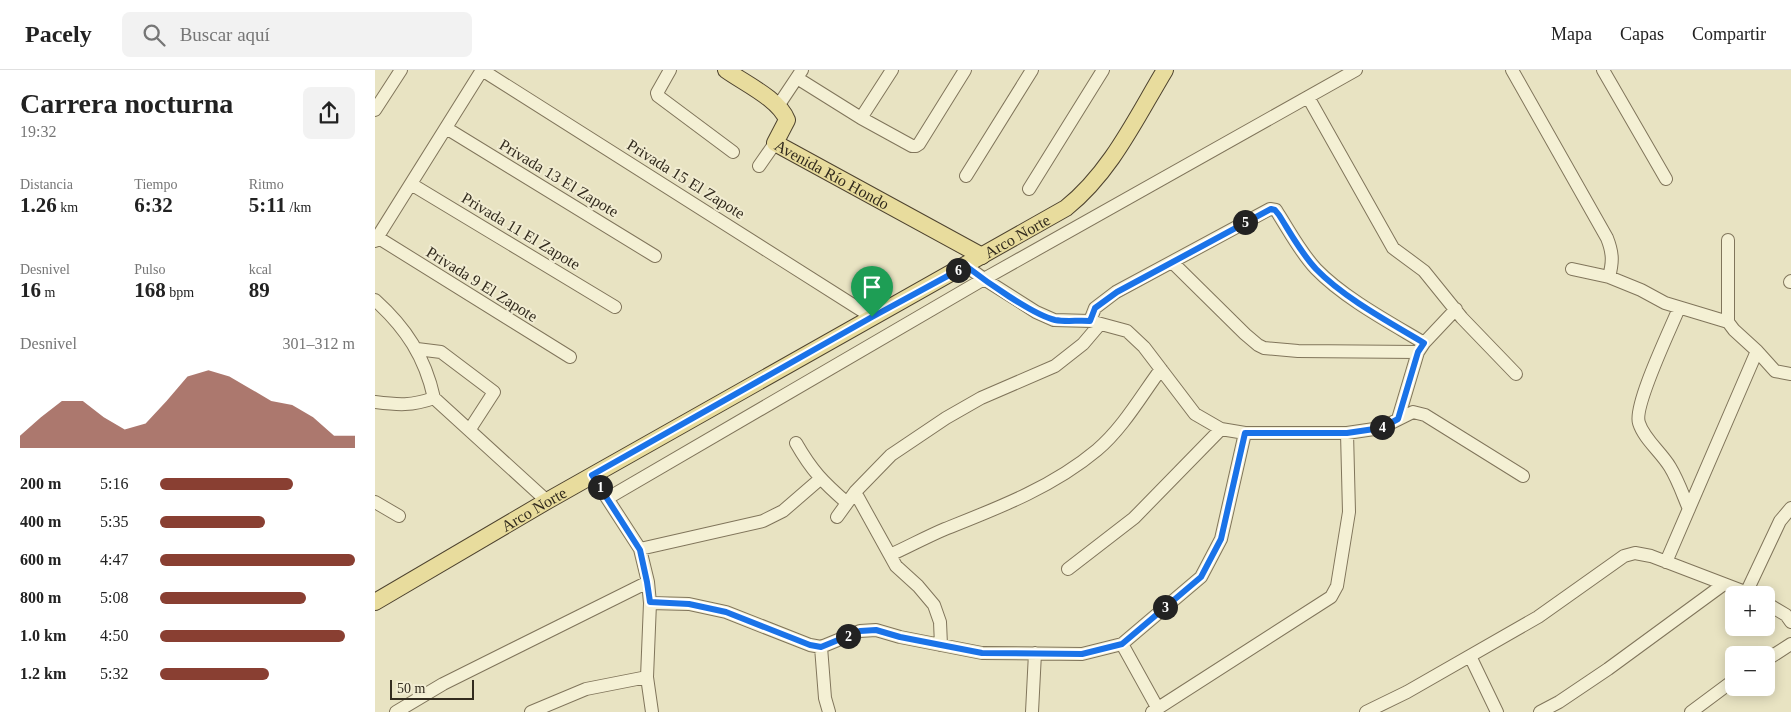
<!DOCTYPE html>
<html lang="es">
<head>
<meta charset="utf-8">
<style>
	:root { --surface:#fff; --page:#f2f2f2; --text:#222; --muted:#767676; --line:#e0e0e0; --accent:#893f32 }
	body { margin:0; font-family:Georgia,serif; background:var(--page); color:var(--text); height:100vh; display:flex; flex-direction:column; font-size:19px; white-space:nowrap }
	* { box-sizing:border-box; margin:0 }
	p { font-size:16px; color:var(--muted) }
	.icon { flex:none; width:28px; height:28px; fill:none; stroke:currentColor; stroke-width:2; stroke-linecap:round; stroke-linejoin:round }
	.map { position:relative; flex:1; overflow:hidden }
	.side { display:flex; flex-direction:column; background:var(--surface); width:375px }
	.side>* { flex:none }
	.fabs { position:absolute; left:1350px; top:516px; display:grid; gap:10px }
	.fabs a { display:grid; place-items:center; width:50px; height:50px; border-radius:8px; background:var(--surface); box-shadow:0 2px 12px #0003; font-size:25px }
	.scale { position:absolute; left:15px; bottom:12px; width:84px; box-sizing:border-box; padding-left:5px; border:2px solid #322b1e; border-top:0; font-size:14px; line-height:18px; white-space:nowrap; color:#322b1e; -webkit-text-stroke:4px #f1ecd1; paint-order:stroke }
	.pin { position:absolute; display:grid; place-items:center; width:42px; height:42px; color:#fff; margin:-51px -21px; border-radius:50% 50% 50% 0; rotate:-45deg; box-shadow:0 0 5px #0007 }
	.pin .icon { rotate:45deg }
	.km { position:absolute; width:25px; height:25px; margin:-12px; border-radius:50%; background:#222; color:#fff; font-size:14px; line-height:25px; text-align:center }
	.round { display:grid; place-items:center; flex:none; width:52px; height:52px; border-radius:8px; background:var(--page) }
	.headline { display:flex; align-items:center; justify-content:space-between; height:85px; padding:0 20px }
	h1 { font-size:28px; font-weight:800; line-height:38px }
	.metrics { display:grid; grid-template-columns:repeat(3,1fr); gap:8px; height:85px; padding:5px 20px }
	.metrics div { display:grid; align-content:center }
	.metrics b { font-size:21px; font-weight:800 }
	.metrics small { font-size:14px; font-weight:400 }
	.metrics p { font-size:14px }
	.chart { height:140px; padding:10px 20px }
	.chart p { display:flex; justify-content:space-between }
	.chart svg { width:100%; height:90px; margin-top:5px; fill:var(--accent); opacity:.7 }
	ul { padding:0 20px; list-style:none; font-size:16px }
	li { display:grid; grid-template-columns:80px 60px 1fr; align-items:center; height:38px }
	li i { height:12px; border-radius:6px; background:var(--accent) }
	header { display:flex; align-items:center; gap:30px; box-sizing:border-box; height:70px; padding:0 25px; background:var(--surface); border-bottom:1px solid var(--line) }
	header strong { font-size:24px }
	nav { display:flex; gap:28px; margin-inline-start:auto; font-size:18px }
	.search { width:350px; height:45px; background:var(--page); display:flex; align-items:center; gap:12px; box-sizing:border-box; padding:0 18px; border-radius:8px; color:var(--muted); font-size:19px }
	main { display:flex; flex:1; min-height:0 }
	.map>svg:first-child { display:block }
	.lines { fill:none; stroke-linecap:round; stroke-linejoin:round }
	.minor-casing { stroke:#80755b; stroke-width:14 }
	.major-casing { stroke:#4e432f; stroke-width:18 }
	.minor { stroke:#f4f0d4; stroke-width:12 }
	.major { stroke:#e8dc9d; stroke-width:16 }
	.route-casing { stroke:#fff; stroke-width:10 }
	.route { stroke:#1a73e8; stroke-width:6 }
	.labels { text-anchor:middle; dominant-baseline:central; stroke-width:4; stroke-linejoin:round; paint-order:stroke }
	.street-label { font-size:16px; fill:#322b1e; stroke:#f1ecd1 }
</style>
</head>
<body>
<header>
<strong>Pacely</strong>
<div class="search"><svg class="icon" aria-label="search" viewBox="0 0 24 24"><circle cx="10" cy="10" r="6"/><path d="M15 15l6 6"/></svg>Buscar aquí</div>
<nav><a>Mapa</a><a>Capas</a><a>Compartir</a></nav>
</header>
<main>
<section class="side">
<div class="headline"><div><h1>Carrera nocturna</h1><p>19:32</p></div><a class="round"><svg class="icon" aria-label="share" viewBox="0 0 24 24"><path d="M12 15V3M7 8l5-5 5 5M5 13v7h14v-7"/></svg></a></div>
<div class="metrics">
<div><p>Distancia</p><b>1.26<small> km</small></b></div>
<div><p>Tiempo</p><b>6:32</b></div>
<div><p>Ritmo</p><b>5:11<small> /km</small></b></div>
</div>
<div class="metrics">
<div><p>Desnivel</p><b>16<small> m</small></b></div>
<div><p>Pulso</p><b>168<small> bpm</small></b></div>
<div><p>kcal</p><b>89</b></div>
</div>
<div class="chart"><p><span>Desnivel</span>301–312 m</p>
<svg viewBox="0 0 160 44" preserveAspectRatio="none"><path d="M0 44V38L10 29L20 21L30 21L40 29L50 35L60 32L70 21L80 9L90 6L100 9L110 15L120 21L130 23L140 29L150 38L160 38V44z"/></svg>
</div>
<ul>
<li><b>200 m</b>5:16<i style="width:68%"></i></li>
<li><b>400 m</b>5:35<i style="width:54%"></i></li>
<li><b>600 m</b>4:47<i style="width:100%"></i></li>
<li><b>800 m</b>5:08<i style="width:75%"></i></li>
<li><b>1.0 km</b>4:50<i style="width:95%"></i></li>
<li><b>1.2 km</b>5:32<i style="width:56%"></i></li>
</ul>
</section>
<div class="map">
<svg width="1416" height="642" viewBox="0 0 1416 642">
	<rect width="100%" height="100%" fill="#e8e3c2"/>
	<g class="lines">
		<g class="minor-casing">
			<path id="minor" d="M 107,0 L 497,247
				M 295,0 L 282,23 L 283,26 L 358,82
				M 1137,0 L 1232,168 C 1238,183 1238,192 1234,207
				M 1228,0 L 1291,109
				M 422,8 L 486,48 L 537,76 L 541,76 L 544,74 L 590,0
				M 933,27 L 1018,178 L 1049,201 L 1087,248 L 1141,304
				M 403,36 L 427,0
				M 0,40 L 26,0
				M 486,48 L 517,0
				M 71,58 L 280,186
				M 384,96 L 400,73
				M 591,106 L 657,0
				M 36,114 L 240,237
				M 654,119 L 728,0
				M 2,167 L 195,287
				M 1353,170 L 1353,252 L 1359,260 L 1382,281 L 1400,301 L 1416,304
				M 0,171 L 107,0
				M 797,192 L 870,264 L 883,275 L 889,278 L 923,281 L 1043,282
				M 591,196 L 609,209 L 661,242 L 679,250 L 715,251 L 752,261 L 769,277 L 820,344 L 846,359 L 870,363 L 972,363 L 1006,358 L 1038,342 L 1050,345 L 1148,406
				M 1197,199 L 1234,207 L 1266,220 L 1290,233 L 1353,252
				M 1415,212 L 1416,211
				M 0,230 C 31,258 50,287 59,328
				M 1304,238 C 1296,258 1258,336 1264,353 C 1269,369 1286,382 1295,397 C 1303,410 1308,425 1314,439
				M 715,251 L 720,238 L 741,222 L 895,139 L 901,140 L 904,145 C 916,164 926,183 941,199 C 969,228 1014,252 1049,273
				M 42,279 L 66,282 L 119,322 L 95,359
				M 59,328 L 172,431
				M 0,332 C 23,335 37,336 59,328
				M 1023,349 L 1043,282 L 1049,273 L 1081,239
				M 421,373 C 437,401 448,412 472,433
				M 217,405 L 265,479 L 273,512 L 275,533 L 272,607 L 277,642
				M 480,422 L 521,496 L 543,516 L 559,535 L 565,552 L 566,575
				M 233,428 L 609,209 L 981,0
				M 0,432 L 24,446
				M 462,447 L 480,422 L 516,385 L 571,348 L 606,328 L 680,296 L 708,274 L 725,254
				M 265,479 L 388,451 L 408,441 L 445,409
				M 515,485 C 533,477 551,467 570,459 C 623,438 678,417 722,380 C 748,358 766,326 786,299
				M 1291,492 L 1382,281
				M 693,499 L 759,448 L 846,359
				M 1372,521 L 1405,451 L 1416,438
				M 275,533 L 314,534 L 351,542 L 435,575 L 446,577 L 485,561 L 501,560 L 525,567 L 607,583 L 707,584 L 747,574 L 826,507 L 846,469 L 870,363
				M 1391,533 L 1411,545 L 1416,552
				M 747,574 L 783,639
				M 446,577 L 450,628 L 454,642
				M 1095,586 L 1122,642
				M 1391,590 L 1416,574
				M 21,642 L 68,614 L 273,512
				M 156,642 L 211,619 L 272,607
				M 657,642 L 660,583
				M 777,642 L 956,527 L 962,516 L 974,442 L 972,363
				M 991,642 L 1032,622 L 1163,547 L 1249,486 L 1260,483 L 1276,486 L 1378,525
				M 1165,642 L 1184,632 L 1233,599 L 1349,514
				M 1316,642 L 1359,610"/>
		</g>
		<g class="major-casing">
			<g id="major">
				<path id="s1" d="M 351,0 C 369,13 404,29 412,50 L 400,73 L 607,186"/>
				<path id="s2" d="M 0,532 L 172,431 L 691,138 C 736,102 761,48 790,0"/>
			</g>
		</g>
		<use href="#minor" class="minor"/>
		<use href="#major" class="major"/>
	</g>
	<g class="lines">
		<g class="route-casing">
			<path id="route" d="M 896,139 L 900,140 L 904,145 C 916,164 926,183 941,199 C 969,228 1014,252 1049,273 L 1043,282 L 1023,349 L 1006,358 L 972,363 L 870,363 L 846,469 L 826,507 L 747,574 L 707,584 L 607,583 L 525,567 L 501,560 L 485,561 L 446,577 L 435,575 L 351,542 L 314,534 L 275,532 L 272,512 L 265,480 L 217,405 L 497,247 L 591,196 C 609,210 658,245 680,250 C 691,252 704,250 715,251 L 720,238 L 742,222 Z"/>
		</g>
		<use href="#route" class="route"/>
	</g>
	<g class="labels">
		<g class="street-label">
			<text stroke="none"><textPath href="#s1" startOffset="171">Avenida Río Hondo</textPath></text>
			<text transform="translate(184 108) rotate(31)">Privada 13 El Zapote</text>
			<text transform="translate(311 109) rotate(32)">Privada 15 El Zapote</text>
			<text transform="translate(146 161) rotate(31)">Privada 11 El Zapote</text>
			<text stroke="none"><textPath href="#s2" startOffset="739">Arco Norte</textPath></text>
			<text transform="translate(107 214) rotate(32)">Privada 9 El Zapote</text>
			<text stroke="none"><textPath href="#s2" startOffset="184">Arco Norte</textPath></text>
		</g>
	</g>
</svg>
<div class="fabs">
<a>+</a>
<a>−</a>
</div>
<div class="scale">50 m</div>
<div class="pin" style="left:497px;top:247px;background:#1e9e55"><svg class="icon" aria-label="arrive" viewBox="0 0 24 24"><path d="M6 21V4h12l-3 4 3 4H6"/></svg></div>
<b class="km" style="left:225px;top:417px">1</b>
<b class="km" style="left:473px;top:566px">2</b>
<b class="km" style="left:790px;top:537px">3</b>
<b class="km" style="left:1007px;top:357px">4</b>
<b class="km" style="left:870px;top:152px">5</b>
<b class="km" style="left:583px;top:200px">6</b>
</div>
</main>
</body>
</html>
